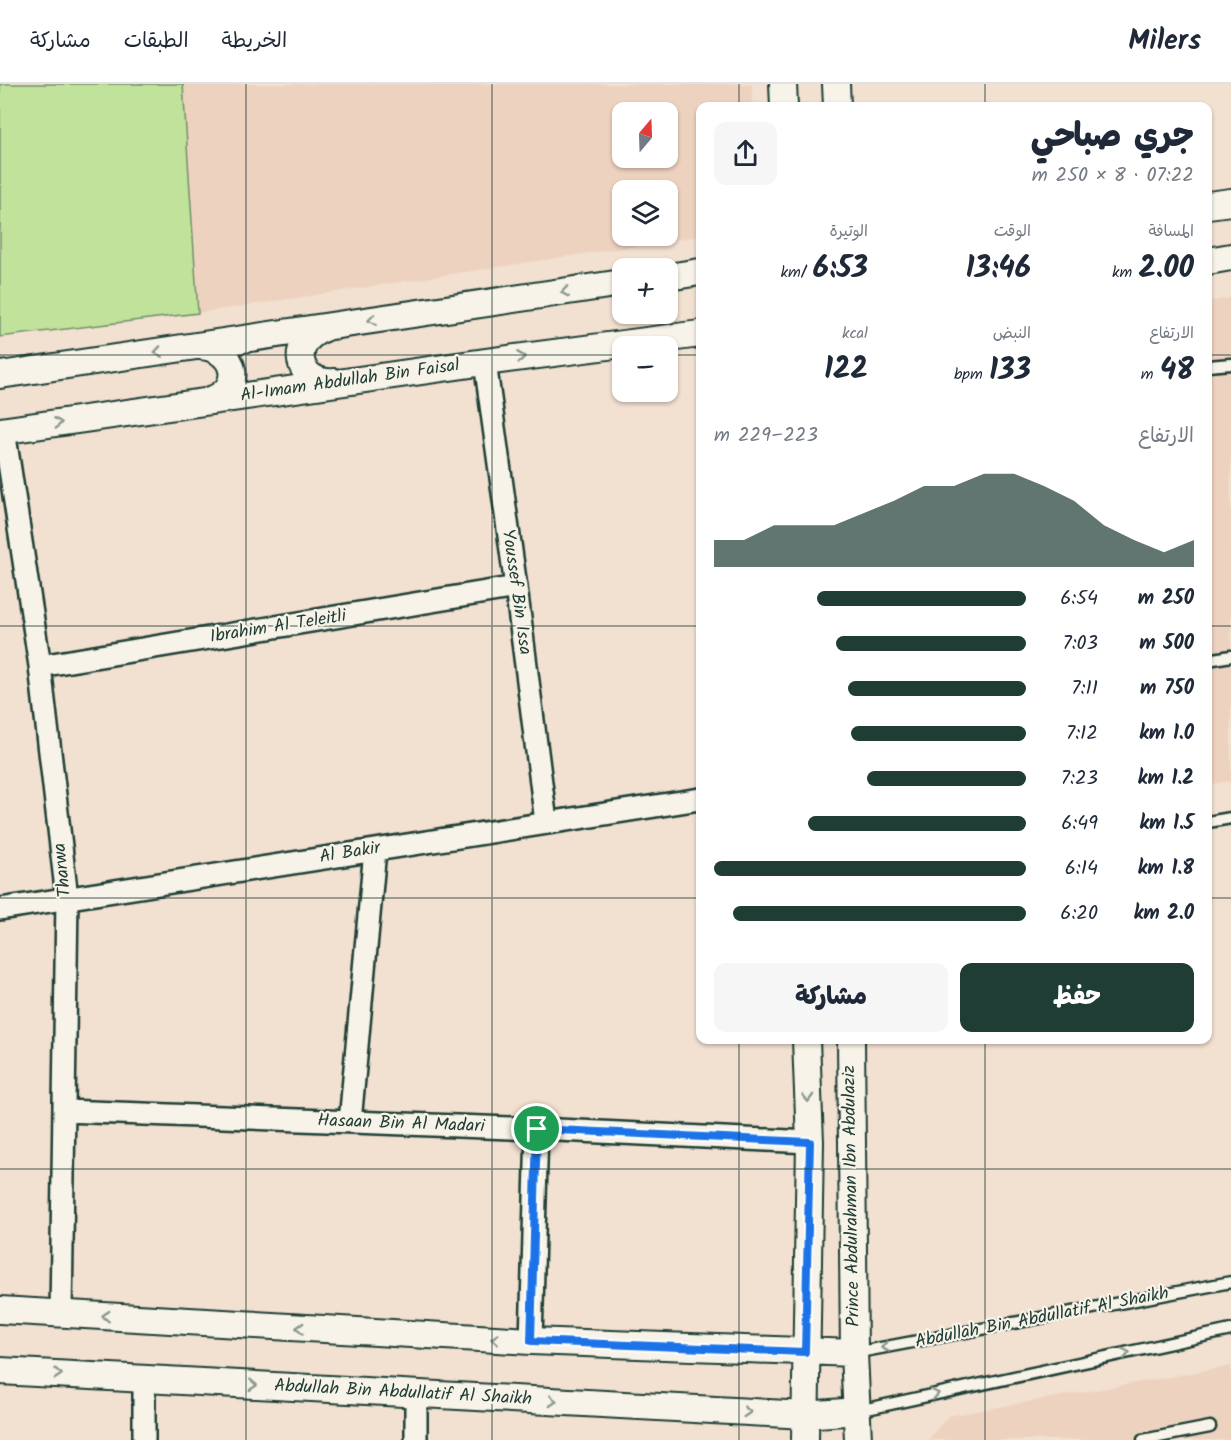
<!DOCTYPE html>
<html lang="ar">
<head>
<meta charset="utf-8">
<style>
	:root { --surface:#fff; --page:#f6f6f7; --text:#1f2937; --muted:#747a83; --line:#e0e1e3; --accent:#1f3d34 }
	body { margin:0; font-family:Kalam,"Playpen Sans Arabic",sans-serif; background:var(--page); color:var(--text); direction:rtl; height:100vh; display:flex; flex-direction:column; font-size:22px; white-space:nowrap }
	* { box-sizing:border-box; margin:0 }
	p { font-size:20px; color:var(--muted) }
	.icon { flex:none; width:33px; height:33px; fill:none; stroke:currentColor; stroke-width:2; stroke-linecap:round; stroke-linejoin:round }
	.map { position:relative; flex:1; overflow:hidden; direction:ltr }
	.side { position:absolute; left:696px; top:18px; width:516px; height:942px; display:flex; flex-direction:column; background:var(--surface); border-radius:12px; box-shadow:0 2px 4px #0004; direction:rtl }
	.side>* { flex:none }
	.needle { width:39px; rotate:19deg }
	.fabs { position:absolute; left:612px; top:18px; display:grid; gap:12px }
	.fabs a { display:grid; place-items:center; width:66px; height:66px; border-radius:12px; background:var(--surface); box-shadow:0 2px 4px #0004; font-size:30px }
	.pin { position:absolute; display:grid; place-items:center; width:51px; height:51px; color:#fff; margin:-26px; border:3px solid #fff; border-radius:50%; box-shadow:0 2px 6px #0007 }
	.round { display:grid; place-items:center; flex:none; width:63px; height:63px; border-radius:12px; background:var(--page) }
	.overview { display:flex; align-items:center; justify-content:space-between; height:102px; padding:0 18px }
	h1 { font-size:33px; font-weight:800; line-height:45px }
	.metrics { display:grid; grid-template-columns:repeat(3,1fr); gap:9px; height:102px; padding:6px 18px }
	.metrics div { display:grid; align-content:center }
	.metrics b { font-size:30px; font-weight:800 }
	.metrics small { font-size:16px; font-weight:400 }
	.metrics p { font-size:16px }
	.chart { height:168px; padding:12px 18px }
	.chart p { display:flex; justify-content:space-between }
	.chart svg { width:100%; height:108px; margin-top:6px; fill:var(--accent); opacity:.7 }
	.primary-button { display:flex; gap:12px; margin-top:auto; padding:12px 18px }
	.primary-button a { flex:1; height:69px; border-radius:12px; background:var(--accent); color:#fff; font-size:24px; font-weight:800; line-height:69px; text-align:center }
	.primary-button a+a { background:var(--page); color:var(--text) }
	ul { padding:0 18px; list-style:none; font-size:20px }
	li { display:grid; grid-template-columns:96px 72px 1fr; align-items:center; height:45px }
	li i { height:15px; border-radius:8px; background:var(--accent) }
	header { display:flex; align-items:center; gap:36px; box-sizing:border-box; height:84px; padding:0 30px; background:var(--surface); border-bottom:2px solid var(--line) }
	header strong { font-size:28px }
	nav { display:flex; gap:33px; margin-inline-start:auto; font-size:21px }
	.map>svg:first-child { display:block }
	.built { fill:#eed2c0; fill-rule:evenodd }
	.green { fill:#c0e29b; stroke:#709068; stroke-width:1.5 }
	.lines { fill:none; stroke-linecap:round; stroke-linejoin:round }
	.service-casing { stroke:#1f3d34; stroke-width:15 }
	.minor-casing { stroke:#1f3d34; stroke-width:26 }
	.tertiary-casing { stroke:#1f3d34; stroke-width:30 }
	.service { stroke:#f7f3e8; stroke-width:10 }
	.minor { stroke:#f7f3e8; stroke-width:21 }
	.tertiary { stroke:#f7f3e8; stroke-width:26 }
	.oneway { stroke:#8b988e }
	.route-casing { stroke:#fff; stroke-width:12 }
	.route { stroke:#1a73e8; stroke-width:8 }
	.grid { fill:none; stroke:#1f3d34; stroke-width:1.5; stroke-opacity:0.55 }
	.labels { text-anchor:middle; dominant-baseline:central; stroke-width:4.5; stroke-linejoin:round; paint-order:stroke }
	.street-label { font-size:18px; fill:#1f3d34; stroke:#f7f3e8 }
</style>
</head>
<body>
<header>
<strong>Milers</strong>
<nav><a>الخريطة</a><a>الطبقات</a><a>مشاركة</a></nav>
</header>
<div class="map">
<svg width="1231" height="1356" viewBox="0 0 1231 1356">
	<rect width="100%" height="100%" fill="#f2e0d0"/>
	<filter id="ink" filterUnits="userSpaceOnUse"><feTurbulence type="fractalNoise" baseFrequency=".0167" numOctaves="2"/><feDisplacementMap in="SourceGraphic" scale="12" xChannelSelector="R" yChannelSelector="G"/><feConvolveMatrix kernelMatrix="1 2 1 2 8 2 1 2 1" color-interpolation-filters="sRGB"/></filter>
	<g filter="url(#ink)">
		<path class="built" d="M 183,0 L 752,0 L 752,22 L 700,22 L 700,152 L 198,229 ZM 622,28 L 668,28 L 668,74 L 622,74 ZM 622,106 L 668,106 L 668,152 L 622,152 Z
			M 1231,214 L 1231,697 L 1208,701 L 1208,218 Z
			M 1231,1282 L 1231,1356 L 928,1356 L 948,1332 Z"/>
		<path class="green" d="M 0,0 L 183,0 L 198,229 L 0,253 Z"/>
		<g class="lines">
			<g class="service-casing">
				<path id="service" d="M 1208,282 L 1231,280
					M 1208,576 L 1231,572
					M 1208,738 L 1231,734
					M 854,1269 L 1231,1198
					M 858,1327 L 1231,1246
					M 1143,1356 L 1210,1343"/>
			</g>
			<g class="minor-casing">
				<path id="minor" d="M 485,278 L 516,503 L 546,738
					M 4,346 L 40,582 L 67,814 L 61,1230
					M 40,582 L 516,503
					M 0,825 L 700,715
					M 64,1027 L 537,1045 L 810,1058
					M 350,1038 L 375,766
					M 531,1257 L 537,1045
					M 144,1356 L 144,1295
					M 416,1356 L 416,1309"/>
			</g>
			<g class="tertiary-casing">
				<path id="tertiary" d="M 783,0 L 784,22
					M 836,0 L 837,22
					M 1208,121 L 1231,118
					M 1208,177 L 1231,173
					M 668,193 L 700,188
					M 325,244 C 287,257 296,301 335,298
					M 199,262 C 236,263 246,305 210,316
					M 0,291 L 622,199
					M 0,347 L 485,278 L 700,250
					M 851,956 L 854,1269 L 858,1356
					M 0,1226 L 531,1257 L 854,1269
					M 0,1287 L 805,1331 L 857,1327
					M 805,1356 L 810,1058 L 806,956"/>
			</g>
			<use href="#service" class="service"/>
			<use href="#minor" class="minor"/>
			<use href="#tertiary" class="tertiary"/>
		</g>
		<defs><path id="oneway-chevron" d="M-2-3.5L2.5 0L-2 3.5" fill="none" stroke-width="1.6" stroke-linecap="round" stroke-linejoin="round" transform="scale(1.5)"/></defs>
		<g class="oneway">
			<use href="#oneway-chevron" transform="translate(565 208) rotate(172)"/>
			<use href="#oneway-chevron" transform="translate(372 236) rotate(172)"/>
			<use href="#oneway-chevron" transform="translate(158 268) rotate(171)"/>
			<use href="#oneway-chevron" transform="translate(521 273) rotate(-7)"/>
			<use href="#oneway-chevron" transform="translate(58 339) rotate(-8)"/>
			<use href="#oneway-chevron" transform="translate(808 1014) rotate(88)"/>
			<use href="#oneway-chevron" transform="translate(106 1232) rotate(-177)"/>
			<use href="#oneway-chevron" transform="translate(300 1244) rotate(-177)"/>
			<use href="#oneway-chevron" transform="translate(495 1255) rotate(-177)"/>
			<use href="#oneway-chevron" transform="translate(885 1263) rotate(169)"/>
			<use href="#oneway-chevron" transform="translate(1126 1269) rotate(-12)"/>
			<use href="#oneway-chevron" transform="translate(58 1290) rotate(3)"/>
			<use href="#oneway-chevron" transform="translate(253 1301) rotate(3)"/>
			<use href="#oneway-chevron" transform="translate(935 1310) rotate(-12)"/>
			<use href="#oneway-chevron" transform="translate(553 1317) rotate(3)"/>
			<use href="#oneway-chevron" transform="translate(747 1328) rotate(3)"/>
		</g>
	</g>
	<g class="lines" filter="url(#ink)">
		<g class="route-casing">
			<path id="route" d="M 537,1045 L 810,1058 L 805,1268 L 531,1257 Z"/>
		</g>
		<use href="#route" class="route"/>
	</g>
	<path class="grid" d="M 246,0 L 246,1356M 492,0 L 492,1356M 739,0 L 739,22M 985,0 L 985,22M 0,271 L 622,271M 668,271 L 700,271M 1208,271 L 1231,271M 0,542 L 700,542M 1208,542 L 1231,542M 0,814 L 700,814M 1208,814 L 1231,814M 739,956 L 739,1356M 985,956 L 985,1356M 0,1085 L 1231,1085"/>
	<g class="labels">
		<g class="street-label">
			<text transform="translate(350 297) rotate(-8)">Al-Imam Abdullah Bin Faisal</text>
			<text transform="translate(516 508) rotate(82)">Youssef Bin Issa</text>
			<text transform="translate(278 543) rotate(-9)">Ibrahim Al Teleitli</text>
			<text transform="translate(350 769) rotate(-9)">Al Bakir</text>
			<text transform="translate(63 786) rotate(-96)">Tharwa</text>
			<text transform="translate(401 1040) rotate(2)">Hasaan Bin Al Madari</text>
			<text transform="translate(852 1112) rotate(-91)">Prince Abdulrahman Ibn Abdulaziz</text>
			<text transform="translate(1042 1234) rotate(-11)">Abdullah Bin Abdullatif Al Shaikh</text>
			<text transform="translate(403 1309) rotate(3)">Abdullah Bin Abdullatif Al Shaikh</text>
		</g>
	</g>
</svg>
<div class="fabs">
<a><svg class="needle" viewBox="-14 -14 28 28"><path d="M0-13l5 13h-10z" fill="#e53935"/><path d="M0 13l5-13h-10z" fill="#747a83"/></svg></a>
<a><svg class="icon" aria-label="layers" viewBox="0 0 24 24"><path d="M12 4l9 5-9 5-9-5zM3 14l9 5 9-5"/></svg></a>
<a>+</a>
<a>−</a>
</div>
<div class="pin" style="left:537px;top:1045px;background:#1e9e55"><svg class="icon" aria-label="arrive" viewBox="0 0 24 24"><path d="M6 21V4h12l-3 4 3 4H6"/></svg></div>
<section class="side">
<div class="overview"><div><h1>جري صباحي</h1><p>07:22 · 8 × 250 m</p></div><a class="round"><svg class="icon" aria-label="share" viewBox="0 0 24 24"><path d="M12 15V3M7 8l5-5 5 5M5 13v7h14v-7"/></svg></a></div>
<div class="metrics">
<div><p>المسافة</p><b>2.00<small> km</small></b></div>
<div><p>الوقت</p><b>13:46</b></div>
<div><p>الوتيرة</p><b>6:53<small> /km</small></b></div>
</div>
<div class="metrics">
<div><p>الارتفاع</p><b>48<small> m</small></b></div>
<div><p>النبض</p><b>133<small> bpm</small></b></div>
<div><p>kcal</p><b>122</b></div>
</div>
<div class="chart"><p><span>الارتفاع</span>223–229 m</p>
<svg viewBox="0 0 160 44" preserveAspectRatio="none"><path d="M0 44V33L10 33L20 27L30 27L40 27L50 22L60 17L70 11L80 11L90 6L100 6L110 11L120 17L130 27L140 33L150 38L160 33V44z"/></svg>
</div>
<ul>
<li><b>250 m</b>6:54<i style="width:67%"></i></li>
<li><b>500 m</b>7:03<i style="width:61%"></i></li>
<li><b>750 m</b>7:11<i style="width:57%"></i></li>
<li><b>1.0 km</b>7:12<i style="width:56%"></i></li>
<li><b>1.2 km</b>7:23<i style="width:51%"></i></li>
<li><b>1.5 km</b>6:49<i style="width:70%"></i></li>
<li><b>1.8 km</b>6:14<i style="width:100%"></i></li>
<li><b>2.0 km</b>6:20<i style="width:94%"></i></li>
</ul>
<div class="primary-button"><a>حفظ</a><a>مشاركة</a></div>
</section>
</div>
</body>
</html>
